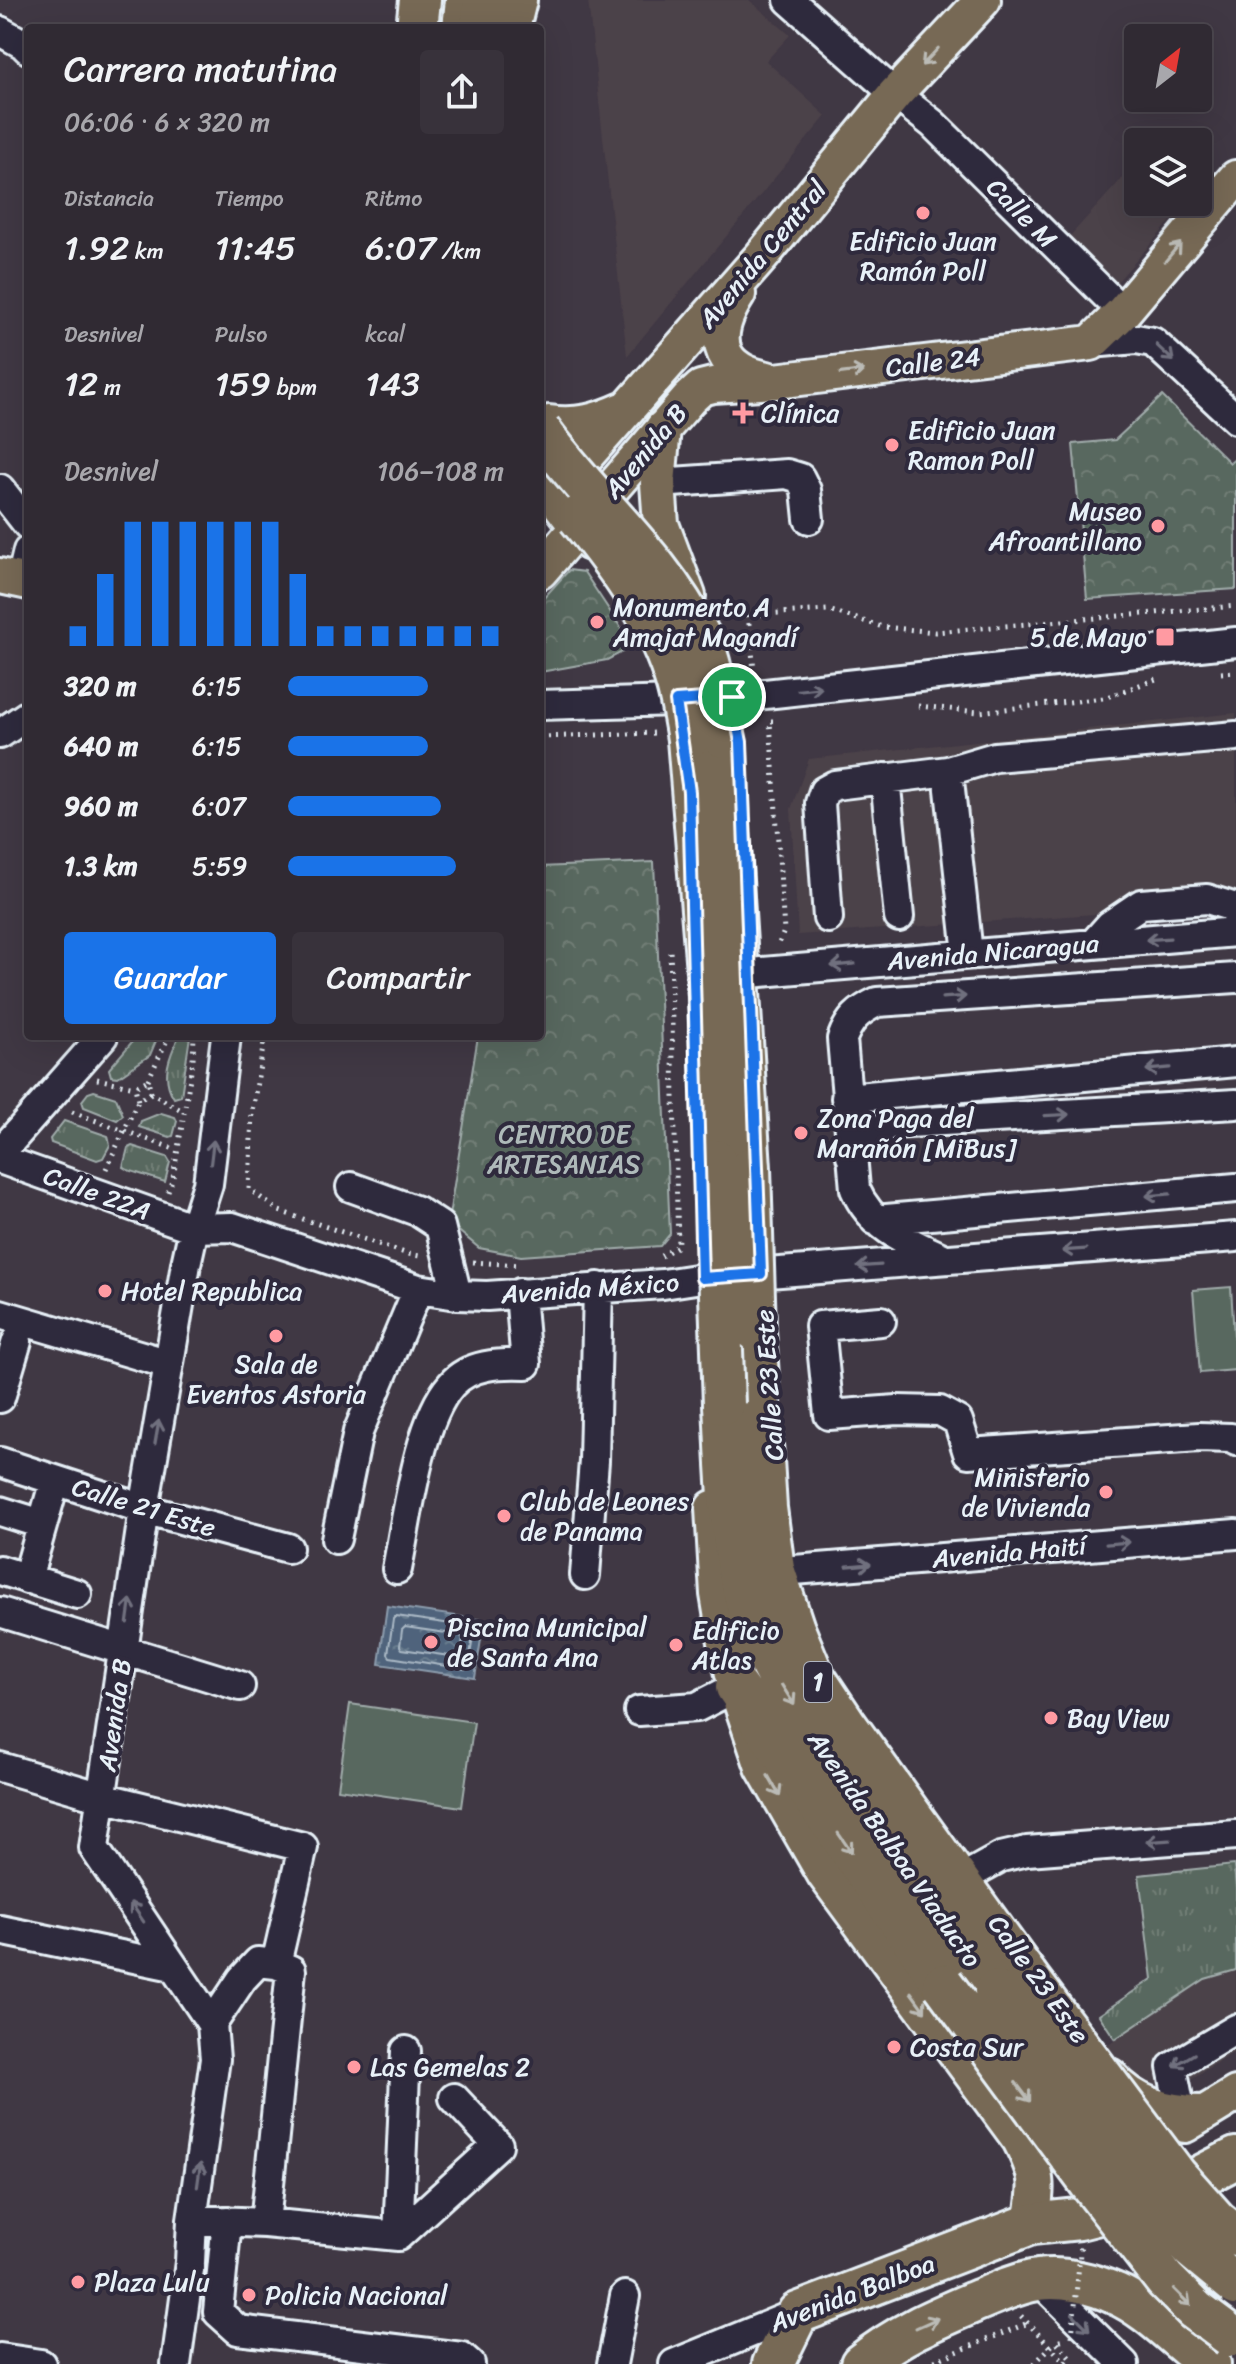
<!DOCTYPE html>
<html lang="es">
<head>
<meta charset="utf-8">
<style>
	:root { --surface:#302a33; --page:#38323b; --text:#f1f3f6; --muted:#a8a7ac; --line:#4b464e; --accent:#1a73e8 }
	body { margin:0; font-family:Sriracha,sans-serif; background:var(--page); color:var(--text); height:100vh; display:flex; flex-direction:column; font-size:30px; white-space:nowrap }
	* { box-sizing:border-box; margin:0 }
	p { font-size:26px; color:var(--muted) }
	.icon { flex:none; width:44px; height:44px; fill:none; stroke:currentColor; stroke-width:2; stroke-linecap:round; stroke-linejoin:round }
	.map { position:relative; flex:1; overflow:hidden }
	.details { position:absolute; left:24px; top:24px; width:520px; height:1016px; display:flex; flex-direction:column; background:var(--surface); border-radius:8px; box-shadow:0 8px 32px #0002,0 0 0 2px var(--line) }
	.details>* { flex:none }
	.needle { width:52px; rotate:31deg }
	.controls { position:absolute; left:1124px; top:24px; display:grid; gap:16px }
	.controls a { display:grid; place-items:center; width:88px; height:88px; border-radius:8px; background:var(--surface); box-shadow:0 8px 32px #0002,0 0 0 2px var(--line); font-size:40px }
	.pin { position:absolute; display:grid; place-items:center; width:68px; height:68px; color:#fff; margin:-34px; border:4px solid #fff; border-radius:50%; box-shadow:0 2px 8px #0007 }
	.round { display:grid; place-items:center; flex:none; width:84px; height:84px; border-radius:8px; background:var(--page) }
	.summary { display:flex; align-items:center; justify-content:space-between; height:136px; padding:0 40px }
	h1 { font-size:36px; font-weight:600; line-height:60px }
	.metrics { display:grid; grid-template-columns:repeat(3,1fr); gap:12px; height:136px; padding:8px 40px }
	.metrics div { display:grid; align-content:center }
	.metrics b { font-size:34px; font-weight:600 }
	.metrics small { font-size:22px; font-weight:400 }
	.metrics p { font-size:22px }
	.chart { height:224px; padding:16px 40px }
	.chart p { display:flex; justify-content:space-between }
	.chart svg { width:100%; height:144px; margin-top:8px; stroke:var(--accent); stroke-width:6 }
	.cta { display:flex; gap:16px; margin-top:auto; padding:16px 40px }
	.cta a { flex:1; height:92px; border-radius:8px; background:var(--accent); color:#fff; font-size:32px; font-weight:600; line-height:92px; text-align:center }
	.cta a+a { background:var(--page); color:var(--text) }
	ul { padding:0 40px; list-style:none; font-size:26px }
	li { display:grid; grid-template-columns:128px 96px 1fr; align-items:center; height:60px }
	li i { height:20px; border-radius:10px; background:var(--accent) }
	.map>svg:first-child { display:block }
	.built { fill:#4c4249 }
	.grass { fill:url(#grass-tufts); stroke:#a0acab; stroke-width:2 }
	.forest { fill:url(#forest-crowns); stroke:#a0acab; stroke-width:2 }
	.pitch { fill:#59685e; stroke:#a0acab; stroke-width:2 }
	.water { fill:url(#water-ripples); stroke:#8c9cad; stroke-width:2 }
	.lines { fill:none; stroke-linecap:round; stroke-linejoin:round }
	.shore { stroke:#abb9c6; stroke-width:2 }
	.minor-casing { stroke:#e8f1f8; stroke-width:34 }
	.major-casing { stroke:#e8f1f8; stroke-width:40 }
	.highway-casing { stroke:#e8f1f8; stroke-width:46 }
	.path { stroke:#e8f1f8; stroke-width:5; stroke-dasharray:2 6; stroke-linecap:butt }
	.minor { stroke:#2f2a3d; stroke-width:28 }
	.major { stroke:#776954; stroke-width:34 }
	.highway { stroke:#776954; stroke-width:40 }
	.highway-bridge-casing { stroke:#e8f1f8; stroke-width:46; stroke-linecap:butt }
	.path-bridge { stroke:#e8f1f8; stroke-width:5; stroke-dasharray:2 6; stroke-linecap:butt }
	.highway-bridge { stroke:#776954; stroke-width:40 }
	.oneway { stroke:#bbbbb6 }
	.oneway2 { stroke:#70707e }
	.route-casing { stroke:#fff; stroke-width:16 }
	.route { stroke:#1a73e8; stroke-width:10 }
	.poi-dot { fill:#ff9aa2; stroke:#2f2a3d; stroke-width:3 }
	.labels { text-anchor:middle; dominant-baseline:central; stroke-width:8; stroke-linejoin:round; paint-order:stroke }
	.shield { fill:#2f2a3d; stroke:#b0b5c0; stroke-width:2 }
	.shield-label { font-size:24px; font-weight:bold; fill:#e8f1f8 }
	.street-label { font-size:26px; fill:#e8f1f8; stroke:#2f2a3d }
	.poi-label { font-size:26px; fill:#e8f1f8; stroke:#2f2a3d; text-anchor:start }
	.park-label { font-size:26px; fill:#afbaba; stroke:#2f2a3d }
</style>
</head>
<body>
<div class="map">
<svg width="1236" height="2364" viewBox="0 0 1236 2364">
	<defs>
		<pattern id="grass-tufts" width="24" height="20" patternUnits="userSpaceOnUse" patternTransform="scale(2)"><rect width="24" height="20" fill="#59685e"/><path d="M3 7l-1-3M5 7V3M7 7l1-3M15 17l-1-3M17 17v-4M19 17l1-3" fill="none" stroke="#717e76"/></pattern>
		<pattern id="forest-crowns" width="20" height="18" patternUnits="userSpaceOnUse" patternTransform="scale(2)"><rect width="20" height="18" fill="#59685e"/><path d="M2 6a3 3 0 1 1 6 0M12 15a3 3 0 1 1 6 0" fill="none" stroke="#717e76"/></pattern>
		<pattern id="water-ripples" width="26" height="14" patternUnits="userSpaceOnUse" patternTransform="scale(2)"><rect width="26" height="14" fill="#4f647b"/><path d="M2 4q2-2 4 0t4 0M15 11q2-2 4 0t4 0" fill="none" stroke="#687b8e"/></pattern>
	</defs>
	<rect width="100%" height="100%" fill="#403844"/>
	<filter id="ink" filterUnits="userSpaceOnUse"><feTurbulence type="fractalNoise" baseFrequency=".0125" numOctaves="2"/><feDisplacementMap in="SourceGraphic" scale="16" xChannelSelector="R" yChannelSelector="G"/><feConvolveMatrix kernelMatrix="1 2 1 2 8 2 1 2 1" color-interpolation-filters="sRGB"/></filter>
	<g filter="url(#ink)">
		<path class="built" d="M 588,0 L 749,0 L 790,35 L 766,61 L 826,116 L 627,356 Z
			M 945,112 L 1070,236 L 1138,161 L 1138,202 L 1188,202 L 1117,282 L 1121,287 L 1099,311 L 922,136 Z
			M 1236,713 L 1236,904 L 798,935 L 791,809 L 809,759 Z
			M 1236,1970 L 1236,2051 L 1165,2095 L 1131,2078 L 1104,2047 L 1205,1979 Z"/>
		<path class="grass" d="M 137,1036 L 158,1036 L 150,1055 L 118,1077 L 111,1076 L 109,1069 Z
			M 179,1036 L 190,1036 L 181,1096 L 174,1098 C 160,1077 170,1055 179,1036 Z
			M 94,1091 L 116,1098 L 123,1115 L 117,1120 L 84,1107 L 82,1101 L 88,1093 Z
			M 161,1113 L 175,1117 L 177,1121 L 173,1136 L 170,1137 L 139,1127 L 141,1121 Z
			M 64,1121 L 108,1136 L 110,1145 L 103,1158 L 97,1160 L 51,1143 L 50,1139 Z
			M 132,1146 L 167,1157 L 170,1162 L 165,1182 L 128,1170 L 123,1167 L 128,1148 Z
			M 1234,1865 L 1236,1889 L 1236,1970 L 1205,1979 L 1115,2039 L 1099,2015 L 1152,1979 L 1139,1875 Z"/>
		<path class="forest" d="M 1162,396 L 1230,463 L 1236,458 L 1236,589 L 1087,599 L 1073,444 L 1115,440 Z
			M 569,570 L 584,572 L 629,640 L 624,651 L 607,660 L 540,672 L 540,602 Z
			M 654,862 L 670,1234 L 660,1246 L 521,1256 L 479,1248 L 448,1222 L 478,1036 L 540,1036 L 540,867 Z"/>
		<path class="pitch" d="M 1231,1287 L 1236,1370 L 1200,1373 L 1193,1290 Z
			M 350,1704 L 474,1722 L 462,1807 L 338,1789 Z"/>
		<path class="water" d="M 387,1606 L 484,1620 L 475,1678 L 379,1664 Z"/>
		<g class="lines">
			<path class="shore" d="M 396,1616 L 472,1627 L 474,1631 L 468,1667 L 465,1669 L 390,1657 L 388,1654 L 393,1619 Z
				M 405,1627 L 460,1635 L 463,1639 L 460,1655 L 456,1657 L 402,1649 L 400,1646 L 402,1630 Z"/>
			<g class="minor-casing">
				<path id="minor" d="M 789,0 L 895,94 L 933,124 L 1123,312
					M 0,31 L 23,44 L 28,49
					M 1091,343 L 1136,339 L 1153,342 L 1236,419
					M 658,483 L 787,474 L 800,478 L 806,490 L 809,519
					M 0,489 L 28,525
					M 21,580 L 28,551
					M 540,705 L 676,701 L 756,695 L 1236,642
					M 0,734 L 28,715
					M 948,771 L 968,954
					M 885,778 L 899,917
					M 828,918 L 820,803 L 824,791 L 835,785 L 948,771 L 995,757 L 1236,736
					M 1093,944 L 1110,925 L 1141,904 L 1207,899 L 1236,908
					M 750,973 L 1236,932
					M 846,1098 L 1236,1062
					M 0,1153 L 103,1036
					M 851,1156 C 864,1141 873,1131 891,1124 L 1236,1104
					M 0,1159 L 194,1228 L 232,1227 L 418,1289 L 457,1295 L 487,1296 L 663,1284 L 702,1278 L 1236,1237
					M 351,1187 L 417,1211 L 440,1226 L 457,1295
					M 875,1220 L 1236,1188
					M 943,1258 C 906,1241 872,1228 855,1189 L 842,1039 C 849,1020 858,1011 877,1002 L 1236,978
					M 0,1314 L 169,1364
					M 881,1321 L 820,1326 L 829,1415 L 897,1410 L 940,1411 L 958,1421 L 968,1453 L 1199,1437 L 1231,1438 L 1236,1441
					M 0,1398 L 17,1341
					M 0,1462 L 144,1509 L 288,1548
					M 0,1511 L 42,1524
					M 336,1539 L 358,1432 L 418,1289
					M 397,1569 C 407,1520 418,1422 451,1385 C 469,1364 499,1363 526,1364 L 520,1293
					M 0,1570 L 77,1594
					M 782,1571 L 1236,1534
					M 585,1575 L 594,1461 L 598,1287
					M 27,1579 L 55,1480
					M 0,1612 L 240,1686
					M 639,1711 L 697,1707 L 736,1687
					M 0,1767 L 102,1797 L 303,1847 L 276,1964 L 258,1962 L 242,1979 L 212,2024
					M 965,1877 L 1001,1857 L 1027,1851 L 1236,1835
					M 0,1930 L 173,1966
					M 1181,2113 L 1172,2067 L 1236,2029
					M 192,2220 L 265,2223 L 398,2236 L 498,2145 L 454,2098
					M 227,2221 L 218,2312 L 238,2330 L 462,2357 L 470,2364
					M 265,2223 L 291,1970 L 276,1964
					M 398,2236 L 406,2051
					M 1039,2280 L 1124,2364
					M 0,2358 L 41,2364
					M 176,2364 L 190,2262 L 192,2220 L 215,2059 L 212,2024 L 94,1848 L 144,1509 L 186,1264 L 194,1228 L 208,1184 L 226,1036
					M 612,2364 L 625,2296
					M 674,2364 L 798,2313"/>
			</g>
			<g class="major-casing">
				<path id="major" d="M 460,28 L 463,0
					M 738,294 C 712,335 714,368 767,379
					M 549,423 C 576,427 599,421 623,410
					M 663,428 L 658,483 L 661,524 L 688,596
					M 540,478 L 590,543
					M 555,491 L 762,256 L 895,94 L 983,0
					M 540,571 L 689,399 L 701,388 L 713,385 L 775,381 L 1091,343 L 1123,312 L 1236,178
					M 0,576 L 28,582
					M 713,1508 L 718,1594 L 727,1648 L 736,1687 L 763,1767 L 825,1875 L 1020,2140 C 1039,2177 1038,2184 1031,2224
					M 1110,2076 C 1135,2105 1167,2113 1203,2113
					M 1185,2125 L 1236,2094"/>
			</g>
			<g class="highway-casing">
				<path id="highway" d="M 417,28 L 420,0
					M 481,28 L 484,0
					M 509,28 L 516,0
					M 723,737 L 750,1168
					M 688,739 L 709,995 L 715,1160
					M 755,1330 L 766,1508 L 774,1569 L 794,1629 L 813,1675 L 847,1726 L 1027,1976
					M 724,1404 C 728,1478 728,1556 754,1626 C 777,1691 822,1748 861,1803 C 906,1865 951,1928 995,1991
					M 736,1687 L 943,1984
					M 773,2364 L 798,2313 L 1031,2224 L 1079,2219 L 1130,2206 L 1172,2191 L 1236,2158
					M 861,2364 C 897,2335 932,2320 974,2302 C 994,2294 1016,2283 1038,2280 C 1063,2276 1094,2284 1116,2294 C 1149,2308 1180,2343 1210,2364"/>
			</g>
			<path class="path" d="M 721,611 L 748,615 L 828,610 L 883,627 L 935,632 L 1236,606
				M 748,615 L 754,670
				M 1221,673 L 1236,672
				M 918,706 L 979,712 L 1104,698 L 1156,679
				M 773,721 L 770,721 L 784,931 L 778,946
				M 540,737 L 656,733
				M 265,1036 L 252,1112 L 249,1189 L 279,1211 L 408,1254 L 420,1256
				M 97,1079 L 135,1087
				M 148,1080 L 169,1036
				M 151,1093 L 138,1101 L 135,1087 L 148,1080 L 151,1093 L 183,1111
				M 72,1112 L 177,1150
				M 106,1169 L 138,1101
				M 168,1192 L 173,1178 L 193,1060 L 194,1036
				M 661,1256 L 678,1246 L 670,948
				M 473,1262 L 519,1265
				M 1021,2316 L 1065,2362 L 1070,2357 L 1056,2341 L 1065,2339
				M 927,2364 L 1028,2323"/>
			<use href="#minor" class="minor"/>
			<use href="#major" class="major"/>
			<use href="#highway" class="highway"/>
			<g class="highway-bridge-casing">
				<path id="highway-bridge" d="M 540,430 C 590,500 661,557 699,635 C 714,666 717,704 723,737
					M 578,517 C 619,567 659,622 677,685 C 682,703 685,722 688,739
					M 715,1160 L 724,1404
					M 750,1168 L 755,1330
					M 1027,1976 L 1176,2175 L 1217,2221 L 1236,2236
					M 943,1984 L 1089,2182 L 1165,2280 L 1195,2310 L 1230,2336
					M 995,1991 L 1147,2197 L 1191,2248 L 1236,2285"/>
			</g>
			<path class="path-bridge" d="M 1072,2337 L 1081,2243
				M 1034,2364 L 1056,2341"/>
			<use href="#highway-bridge" class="highway-bridge"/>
		</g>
		<defs><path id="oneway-shaft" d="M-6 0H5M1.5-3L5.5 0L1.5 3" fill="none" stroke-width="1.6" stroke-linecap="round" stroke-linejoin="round" transform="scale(2)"/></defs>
		<g class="oneway">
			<use href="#oneway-shaft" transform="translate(930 57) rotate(133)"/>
			<use href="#oneway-shaft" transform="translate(1173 252) rotate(-50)"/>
			<use href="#oneway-shaft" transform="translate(852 372) rotate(-7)"/>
			<use href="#oneway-shaft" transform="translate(788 1695) rotate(58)"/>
			<use href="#oneway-shaft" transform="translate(774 1786) rotate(60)"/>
			<use href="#oneway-shaft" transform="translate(845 1843) rotate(55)"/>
			<use href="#oneway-shaft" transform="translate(918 2002) rotate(54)"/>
			<use href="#oneway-shaft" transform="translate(1023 2092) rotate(53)"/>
			<use href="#oneway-shaft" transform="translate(1182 2297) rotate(45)"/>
			<use href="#oneway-shaft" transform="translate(927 2323) rotate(-24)"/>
		</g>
		<g class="oneway2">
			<use href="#oneway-shaft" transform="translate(1165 353) rotate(43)"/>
			<use href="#oneway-shaft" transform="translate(810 689) rotate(-6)"/>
			<use href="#oneway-shaft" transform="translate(1158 939) rotate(176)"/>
			<use href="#oneway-shaft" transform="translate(843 965) rotate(175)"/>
			<use href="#oneway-shaft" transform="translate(954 997) rotate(-4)"/>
			<use href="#oneway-shaft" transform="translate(1158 1069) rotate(175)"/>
			<use href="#oneway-shaft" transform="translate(1057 1115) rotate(-3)"/>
			<use href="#oneway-shaft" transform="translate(212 1152) rotate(-83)"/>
			<use href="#oneway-shaft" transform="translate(1158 1195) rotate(175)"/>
			<use href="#oneway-shaft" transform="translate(1074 1250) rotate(176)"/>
			<use href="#oneway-shaft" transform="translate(869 1266) rotate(176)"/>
			<use href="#oneway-shaft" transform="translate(157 1432) rotate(-80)"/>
			<use href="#oneway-shaft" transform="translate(1118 1543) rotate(-5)"/>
			<use href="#oneway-shaft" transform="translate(859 1565) rotate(-5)"/>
			<use href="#oneway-shaft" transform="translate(129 1611) rotate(-82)"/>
			<use href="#oneway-shaft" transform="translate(1158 1841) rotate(176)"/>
			<use href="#oneway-shaft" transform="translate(137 1912) rotate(-124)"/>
			<use href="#oneway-shaft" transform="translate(1184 2060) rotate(149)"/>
			<use href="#oneway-shaft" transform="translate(199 2175) rotate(-82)"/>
			<use href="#oneway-shaft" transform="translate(1081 2322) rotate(45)"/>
		</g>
	</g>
	<g class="lines" filter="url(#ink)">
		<g class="route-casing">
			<path id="route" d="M 732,697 L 741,742 L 761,1274 L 702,1278 L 689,792 L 676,701 Z"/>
		</g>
		<use href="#route" class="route"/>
	</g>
	<g class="poi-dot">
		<circle cx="923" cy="213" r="8"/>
		<path d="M739 401h8v8h8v8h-8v8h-8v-8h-8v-8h8z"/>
		<circle cx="892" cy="445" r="8"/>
		<circle cx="1158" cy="526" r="8"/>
		<circle cx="597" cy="622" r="8"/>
		<rect x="1155" y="627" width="20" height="20" rx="4"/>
		<circle cx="801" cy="1133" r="8"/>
		<circle cx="105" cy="1291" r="8"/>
		<circle cx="276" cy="1336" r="8"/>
		<circle cx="1106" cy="1492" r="8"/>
		<circle cx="504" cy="1516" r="8"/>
		<circle cx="431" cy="1642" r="8"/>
		<circle cx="676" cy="1645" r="8"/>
		<circle cx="1051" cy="1718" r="8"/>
		<circle cx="894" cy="2047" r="8"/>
		<circle cx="354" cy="2067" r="8"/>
		<circle cx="78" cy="2282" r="8"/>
		<circle cx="249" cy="2295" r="8"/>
	</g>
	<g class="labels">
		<rect class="shield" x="804" y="1662" width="28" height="40" rx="6"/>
		<g class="shield-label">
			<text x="818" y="1682">1</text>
		</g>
		<g class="street-label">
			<text transform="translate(1022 213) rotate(45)">Calle M</text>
			<text transform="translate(762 254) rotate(-50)">Avenida Central</text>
			<text transform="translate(933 362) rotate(-7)">Calle 24</text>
			<text transform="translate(645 451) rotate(-50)">Avenida B</text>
			<text transform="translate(993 952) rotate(-5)">Avenida Nicaragua</text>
			<text transform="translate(97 1193) rotate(20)">Calle 22A</text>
			<text transform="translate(590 1288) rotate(-4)">Avenida México</text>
			<text transform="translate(769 1385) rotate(-94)">Calle 23 Este</text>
			<text transform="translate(144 1507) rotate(17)">Calle 21 Este</text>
			<text transform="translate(1009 1552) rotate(-5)">Avenida Haití</text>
			<text transform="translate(114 1715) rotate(-82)">Avenida B</text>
			<text transform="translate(895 1849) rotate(55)">Avenida Balboa Viaducto</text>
			<text transform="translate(1039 1979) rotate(54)">Calle 23 Este</text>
			<text transform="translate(852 2293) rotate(-21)">Avenida Balboa</text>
		</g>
		<g class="poi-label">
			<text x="923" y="241" text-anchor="middle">Edificio Juan<tspan x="923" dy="30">Ramón Poll</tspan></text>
			<text x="761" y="413">Clínica</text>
			<text x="908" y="430">Edificio Juan<tspan x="908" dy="30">Ramon Poll</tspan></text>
			<text x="1142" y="511" text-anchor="end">Museo<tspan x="1142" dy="30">Afroantillano</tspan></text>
			<text x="613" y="607">Monumento A<tspan x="613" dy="30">Amajat Magandí</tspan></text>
			<text x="1147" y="637" text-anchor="end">5 de Mayo</text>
			<text x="817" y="1118">Zona Paga del<tspan x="817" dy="30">Marañón [MiBus]</tspan></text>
			<text x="121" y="1291">Hotel Republica</text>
			<text x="276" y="1364" text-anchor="middle">Sala de<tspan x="276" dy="30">Eventos Astoria</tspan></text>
			<text x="1090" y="1477" text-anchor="end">Ministerio<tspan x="1090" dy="30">de Vivienda</tspan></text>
			<text x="520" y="1501">Club de Leones<tspan x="520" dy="30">de Panama</tspan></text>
			<text x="447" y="1627">Piscina Municipal<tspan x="447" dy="30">de Santa Ana</tspan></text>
			<text x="692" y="1630">Edificio<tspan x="692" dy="30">Atlas</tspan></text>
			<text x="1067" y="1718">Bay View</text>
			<text x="910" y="2047">Costa Sur</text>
			<text x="370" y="2067">Las Gemelas 2</text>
			<text x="94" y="2282">Plaza Lulu</text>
			<text x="265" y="2295">Policia Nacional</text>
		</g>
		<g class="park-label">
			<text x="564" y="1134">CENTRO DE<tspan x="564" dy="30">ARTESANIAS</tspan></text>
		</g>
	</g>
</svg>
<div class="controls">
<a><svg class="needle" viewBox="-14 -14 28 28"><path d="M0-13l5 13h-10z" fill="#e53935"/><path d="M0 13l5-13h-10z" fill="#a8a7ac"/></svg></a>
<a><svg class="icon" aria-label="layers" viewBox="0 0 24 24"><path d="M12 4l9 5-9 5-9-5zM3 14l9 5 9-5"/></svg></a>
</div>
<div class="pin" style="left:732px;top:697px;background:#1e9e55"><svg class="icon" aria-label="arrive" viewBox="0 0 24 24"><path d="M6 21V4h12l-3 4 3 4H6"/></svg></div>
<section class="details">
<div class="summary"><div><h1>Carrera matutina</h1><p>06:06 · 6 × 320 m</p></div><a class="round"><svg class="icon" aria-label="share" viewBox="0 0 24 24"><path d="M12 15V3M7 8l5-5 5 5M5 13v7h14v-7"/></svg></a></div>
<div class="metrics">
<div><p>Distancia</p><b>1.92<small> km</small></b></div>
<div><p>Tiempo</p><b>11:45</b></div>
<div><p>Ritmo</p><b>6:07<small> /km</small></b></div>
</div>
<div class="metrics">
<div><p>Desnivel</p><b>12<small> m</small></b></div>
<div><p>Pulso</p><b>159<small> bpm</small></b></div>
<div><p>kcal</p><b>143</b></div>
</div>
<div class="chart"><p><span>Desnivel</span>106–108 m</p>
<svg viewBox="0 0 160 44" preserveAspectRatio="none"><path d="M5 44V38M15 44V22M25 44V6M35 44V6M45 44V6M55 44V6M65 44V6M75 44V6M85 44V22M95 44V38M105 44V38M115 44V38M125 44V38M135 44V38M145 44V38M155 44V38"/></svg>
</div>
<ul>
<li><b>320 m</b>6:15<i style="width:65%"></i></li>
<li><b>640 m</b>6:15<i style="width:65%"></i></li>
<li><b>960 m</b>6:07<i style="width:71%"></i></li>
<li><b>1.3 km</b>5:59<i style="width:78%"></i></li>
</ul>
<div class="cta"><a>Guardar</a><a>Compartir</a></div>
</section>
</div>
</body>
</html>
